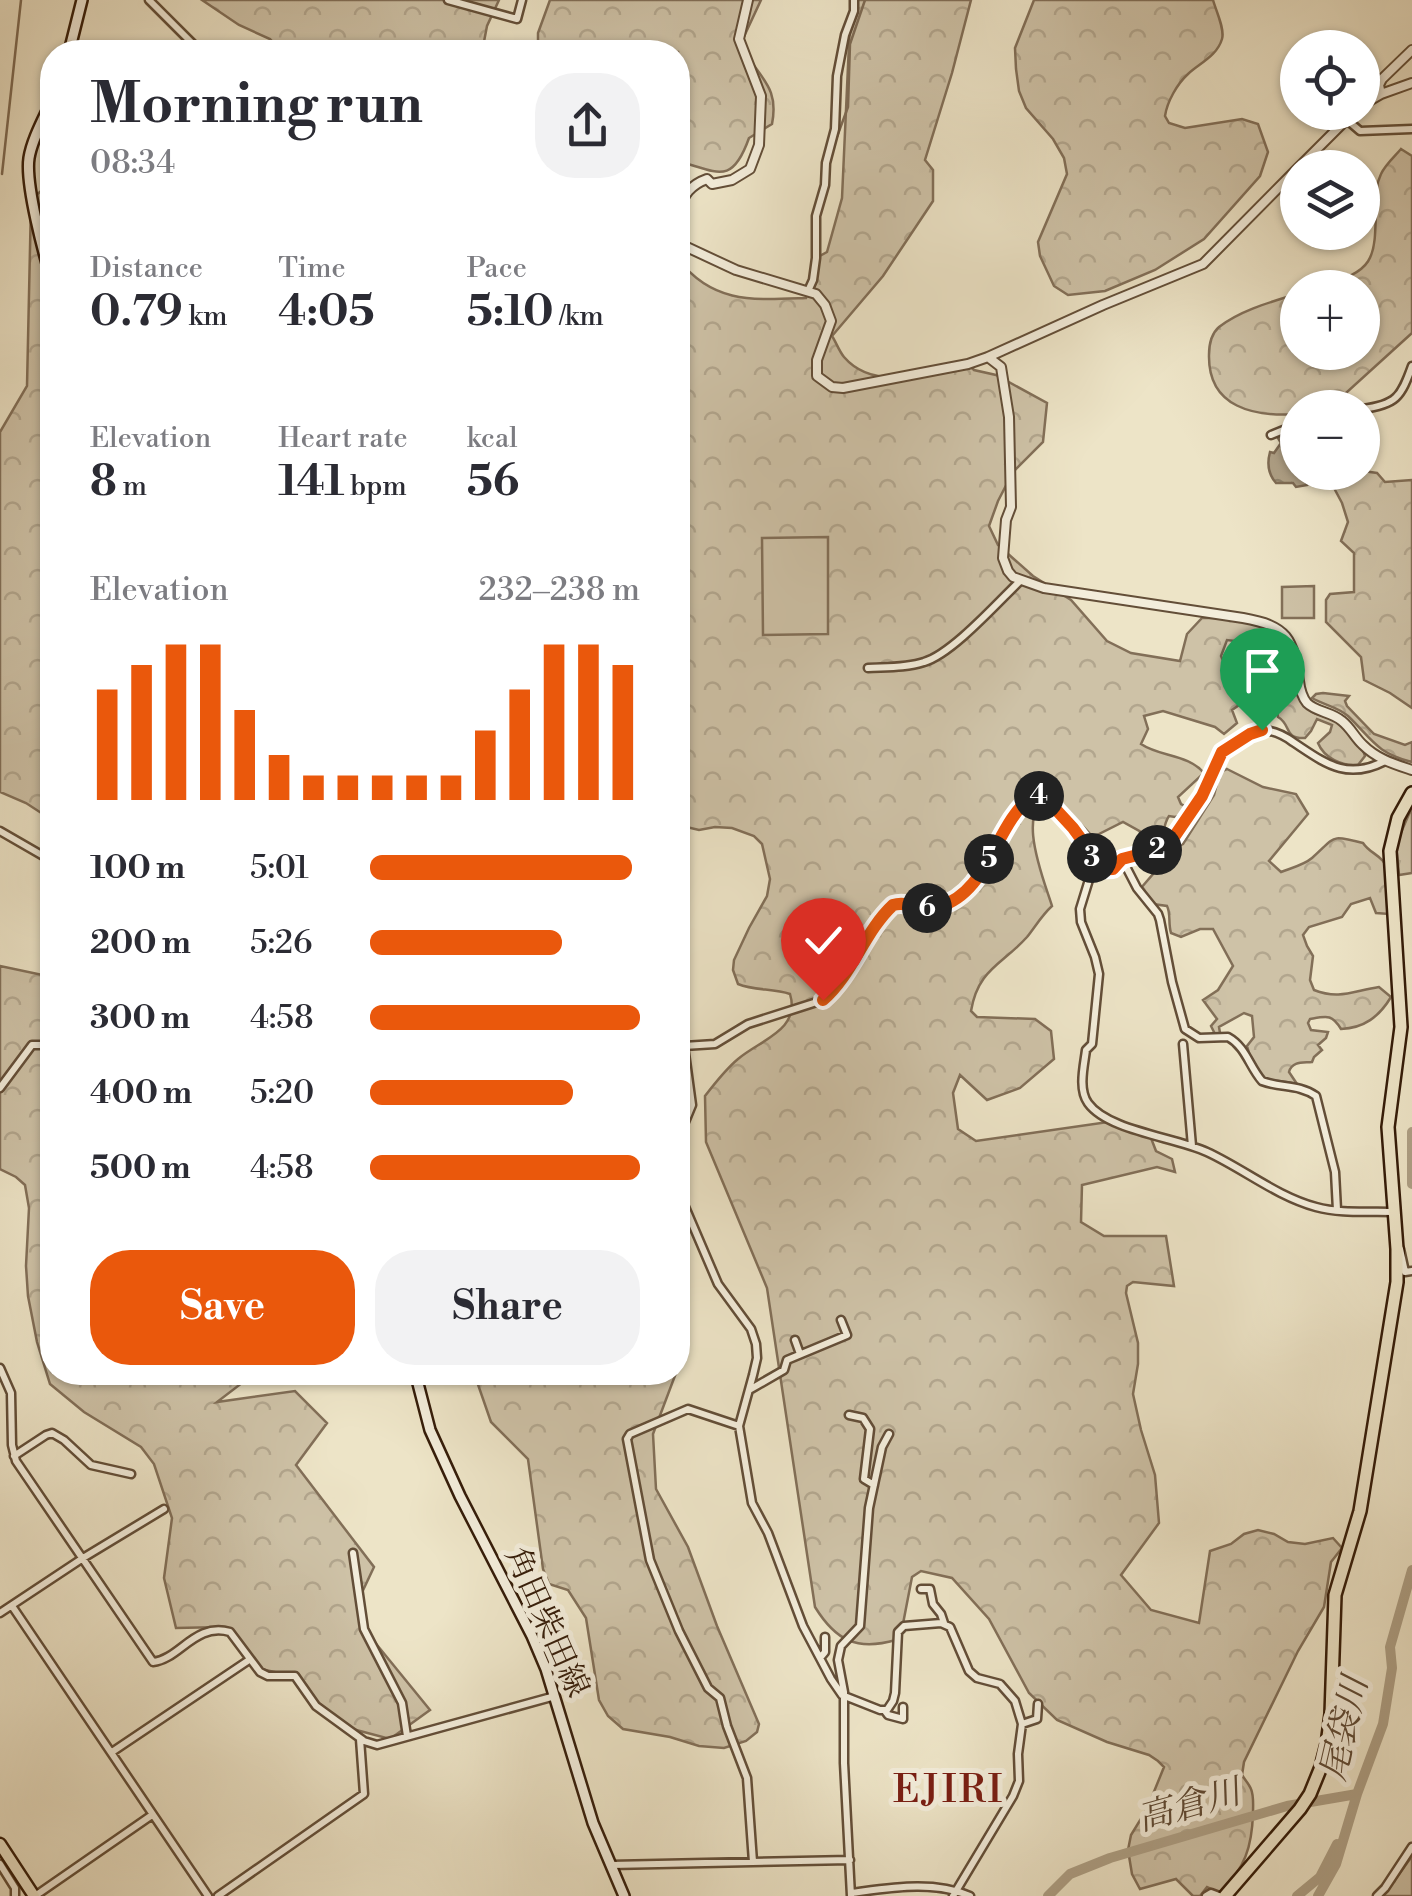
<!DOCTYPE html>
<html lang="en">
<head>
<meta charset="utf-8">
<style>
	:root { --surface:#fff; --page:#f2f2f3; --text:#2b2b33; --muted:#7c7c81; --accent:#ea580c }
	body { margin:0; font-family:"Libre Bodoni","Noto Serif JP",serif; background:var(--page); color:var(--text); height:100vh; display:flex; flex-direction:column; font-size:38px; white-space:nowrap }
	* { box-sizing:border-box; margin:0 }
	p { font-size:32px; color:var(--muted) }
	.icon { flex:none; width:55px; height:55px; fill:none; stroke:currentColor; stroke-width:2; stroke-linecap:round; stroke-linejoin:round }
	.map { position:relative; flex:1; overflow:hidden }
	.side { position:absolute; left:40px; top:40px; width:650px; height:1345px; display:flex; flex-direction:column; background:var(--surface); border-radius:40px; box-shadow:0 2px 8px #0004 }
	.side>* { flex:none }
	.buttons { position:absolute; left:1280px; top:30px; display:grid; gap:20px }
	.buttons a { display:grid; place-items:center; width:100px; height:100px; border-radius:50%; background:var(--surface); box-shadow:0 2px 8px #0004; font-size:50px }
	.pin { position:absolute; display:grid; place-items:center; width:85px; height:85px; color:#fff; margin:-102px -42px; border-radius:50% 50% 50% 0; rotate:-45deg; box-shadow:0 0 10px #0007 }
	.pin .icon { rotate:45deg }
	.km { position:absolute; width:50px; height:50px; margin:-25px; border-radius:50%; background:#222; color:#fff; font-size:28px; line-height:50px; text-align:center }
	.round { display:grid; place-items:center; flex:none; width:105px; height:105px; border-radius:40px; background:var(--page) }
	.overview { display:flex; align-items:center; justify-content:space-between; height:170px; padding:0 50px }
	h1 { font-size:55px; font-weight:800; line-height:75px }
	.metrics { display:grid; grid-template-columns:repeat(3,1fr); gap:15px; height:170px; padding:10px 50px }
	.metrics div { display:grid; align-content:center }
	.metrics b { font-size:42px; font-weight:800 }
	.metrics small { font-size:28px; font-weight:400 }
	.metrics p { font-size:28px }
	.chart { height:280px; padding:20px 50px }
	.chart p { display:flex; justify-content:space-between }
	.chart svg { width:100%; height:180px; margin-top:10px; stroke:var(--accent); stroke-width:6 }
	.primary-button { display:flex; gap:20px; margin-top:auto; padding:20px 50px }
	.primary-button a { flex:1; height:115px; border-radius:40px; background:var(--accent); color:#fff; font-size:40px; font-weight:800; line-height:115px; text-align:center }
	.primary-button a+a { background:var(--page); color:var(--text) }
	ul { padding:0 50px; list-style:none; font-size:32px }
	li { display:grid; grid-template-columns:160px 120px 1fr; align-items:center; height:75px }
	li i { height:25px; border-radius:12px; background:var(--accent) }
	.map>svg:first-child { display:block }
	.grass { fill:url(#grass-tufts); stroke:#826f58; stroke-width:2.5 }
	.forest { fill:url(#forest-crowns); stroke:#826f58; stroke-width:2.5 }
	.pitch { fill:#cec2a7; stroke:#826f58; stroke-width:2.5 }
	.water { fill:url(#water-ripples); stroke:#7e6b54; stroke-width:2.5 }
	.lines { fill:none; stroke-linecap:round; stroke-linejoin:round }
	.stream { stroke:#7e6b54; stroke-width:2.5 }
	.river { stroke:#aea086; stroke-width:10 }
	.minor-casing { stroke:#634e38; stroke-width:11 }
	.tertiary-casing { stroke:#634e38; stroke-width:12 }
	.secondary-casing { stroke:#351c09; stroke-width:14 }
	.primary-casing { stroke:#351c09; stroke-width:15 }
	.trunk-casing { stroke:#351c09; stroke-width:16 }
	.minor { stroke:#f3eddb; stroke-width:6 }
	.tertiary { stroke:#f3eddb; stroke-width:8 }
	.secondary { stroke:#f3eddb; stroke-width:9 }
	.primary { stroke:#ede4c7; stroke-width:10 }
	.trunk { stroke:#ede4c7; stroke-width:11 }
	.route-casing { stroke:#fff; stroke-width:20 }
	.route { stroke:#ea580c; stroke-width:12 }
	.labels { text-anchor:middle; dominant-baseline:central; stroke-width:10; stroke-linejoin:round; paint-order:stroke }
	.street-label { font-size:32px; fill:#351c09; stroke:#f3eddb }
	.water-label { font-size:35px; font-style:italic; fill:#5f4a35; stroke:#f3eddb }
	.quarter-label { font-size:38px; letter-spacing:2.5px; fill:#7a1f14; stroke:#f3eddb }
</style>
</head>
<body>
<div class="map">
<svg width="1412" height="1896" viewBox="0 0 1412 1896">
	<defs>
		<pattern id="grass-tufts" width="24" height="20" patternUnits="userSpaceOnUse" patternTransform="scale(2.5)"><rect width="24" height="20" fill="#cec2a7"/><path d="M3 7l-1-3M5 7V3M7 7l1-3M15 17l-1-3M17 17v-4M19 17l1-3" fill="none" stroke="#b2a68e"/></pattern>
		<pattern id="forest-crowns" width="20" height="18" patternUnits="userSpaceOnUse" patternTransform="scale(2.5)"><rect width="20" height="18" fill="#cec2a7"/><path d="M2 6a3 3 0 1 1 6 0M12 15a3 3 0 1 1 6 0" fill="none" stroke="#b2a68e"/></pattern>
		<pattern id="water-ripples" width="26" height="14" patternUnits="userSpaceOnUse" patternTransform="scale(2.5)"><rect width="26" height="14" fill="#aea086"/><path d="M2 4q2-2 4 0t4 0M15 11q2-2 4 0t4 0" fill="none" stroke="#8e826c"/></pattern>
	</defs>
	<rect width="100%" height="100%" fill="#ede4c7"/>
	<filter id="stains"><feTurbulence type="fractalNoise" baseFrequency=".002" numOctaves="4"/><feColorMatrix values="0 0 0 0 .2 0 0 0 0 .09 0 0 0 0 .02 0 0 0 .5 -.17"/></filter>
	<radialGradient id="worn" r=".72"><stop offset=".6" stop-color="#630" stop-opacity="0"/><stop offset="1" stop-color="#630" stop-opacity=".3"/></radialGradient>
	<path class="grass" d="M 1412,807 L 1412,873 L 1399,875 L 1396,844 Z"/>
	<path class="forest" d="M 202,0 L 499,0 L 487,26 L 482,52 L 282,52 L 270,39 L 239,25 Z
		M 550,0 L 761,0 L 741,43 C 756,78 780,83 772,124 L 749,138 C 732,186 718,172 678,161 L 678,52 L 538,52 L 538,33 Z
		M 851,0 L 971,0 L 952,73 L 925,160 L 933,170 L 933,201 L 883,276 L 832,336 C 836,342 839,351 844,357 C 875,393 929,372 968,364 L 974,370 L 996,375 L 1047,403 L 1043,442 L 1013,472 L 998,501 L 989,526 L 998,545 L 1033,576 L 1071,600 L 1107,641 L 1131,653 L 1180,661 L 1187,634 L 1202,618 L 1227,618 L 1268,626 L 1286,642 L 1293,656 L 1296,688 L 1303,705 L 1314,713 L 1337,721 L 1363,750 L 1365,756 L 1358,765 C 1342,766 1324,758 1318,743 L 1330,732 L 1332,725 L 1317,719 L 1311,731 L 1305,738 C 1283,739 1292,725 1278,717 C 1274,695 1276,689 1287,670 L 1282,652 L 1270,645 L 1227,640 L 1221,656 L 1242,703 L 1232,710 L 1237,723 L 1224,734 L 1215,727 L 1163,711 L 1144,716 L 1148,729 L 1141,744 C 1160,757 1188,754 1204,773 L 1178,797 L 1181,804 L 1191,809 L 1190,813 L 1175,817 L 1169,816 C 1163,824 1164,836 1160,845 L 1149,849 L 1141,832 L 1123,822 L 1093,837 L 1054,795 C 1012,804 1044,880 1052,906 C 1042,915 1035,927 1027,937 C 1002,965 978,969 971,1011 L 977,1017 L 1035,1019 L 1051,1031 L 1054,1059 L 1020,1088 L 987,1100 L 960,1075 L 953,1093 L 958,1129 L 976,1141 L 1108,1122 L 1151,1138 L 1156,1151 L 1172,1159 L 1175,1172 L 1157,1167 L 1082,1185 L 1081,1222 L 1104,1236 L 1166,1236 L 1174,1286 L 1133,1282 L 1127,1286 L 1126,1293 L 1138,1343 L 1138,1364 L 1133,1394 L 1141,1430 L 1155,1475 L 1159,1523 L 1121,1575 L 1151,1610 L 1199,1623 L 1210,1551 L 1231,1544 L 1244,1534 L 1258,1530 L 1274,1534 L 1288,1542 L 1305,1544 L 1333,1538 L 1342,1548 L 1331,1562 L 1324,1607 L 1298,1651 L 1244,1762 L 1242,1775 C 1245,1780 1249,1784 1251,1789 C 1254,1796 1253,1805 1253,1813 C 1252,1847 1245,1868 1220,1893 L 1207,1887 L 1200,1896 L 1193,1896 L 1176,1879 L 1140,1889 L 1132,1874 L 1128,1850 L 1131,1835 L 1147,1809 L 1164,1767 L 1158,1761 L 1149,1755 L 1107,1742 L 1057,1720 L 1029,1693 L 989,1619 L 952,1578 L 921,1571 L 912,1577 L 902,1629 L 896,1640 C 857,1651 836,1641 815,1607 L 767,1288 L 706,1142 L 705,1096 C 715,1083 726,1069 738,1059 C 760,1040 801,1030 790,994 C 773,988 755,991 738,984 L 733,970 L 734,960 L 749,928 L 767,896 L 770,879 L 762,844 L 754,836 L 732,828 L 715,827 L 699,830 L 678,825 L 678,259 C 713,304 753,300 806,298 L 816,258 L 827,252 L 842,198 Z
		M 1034,0 L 1213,0 C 1216,11 1225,29 1222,39 C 1217,56 1200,63 1188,74 C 1177,84 1167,102 1165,116 L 1169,123 L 1185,128 L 1242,119 L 1258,124 L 1268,152 L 1260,176 L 1204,239 L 1155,270 L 1105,291 L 1068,295 L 1054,286 L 1040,256 L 1038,242 L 1067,174 L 1064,158 L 1053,139 L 1026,108 L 1019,91 L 1016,69 L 1015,48 Z
		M 1401,149 L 1412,156 L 1412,333 L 1346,393 L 1317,407 L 1298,408 L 1297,414 C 1255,417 1208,408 1209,355 C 1209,345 1211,334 1219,327 C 1241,310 1271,302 1297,294 L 1298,352 L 1362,352 L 1362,288 L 1319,287 C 1375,270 1375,262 1376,206 C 1376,195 1376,184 1381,174 C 1385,165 1394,157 1401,149 Z
		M 52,182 L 52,820 L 26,803 L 0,792 L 0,432 L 27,386 L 31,203 L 35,196 Z
		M 1363,471 L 1377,473 L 1385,482 L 1412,480 L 1412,708 L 1390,693 L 1364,680 L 1361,657 L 1326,622 L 1326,600 L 1330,594 L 1354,592 L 1354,553 L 1341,541 L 1348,522 L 1342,503 L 1334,488 L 1318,477 L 1319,473 Z
		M 1323,693 L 1349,696 L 1345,701 L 1347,706 L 1374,734 L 1405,745 L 1412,742 L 1412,762 C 1376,753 1372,739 1348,716 C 1338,707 1324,705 1312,698 L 1316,694 Z
		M 1227,769 L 1263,787 L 1296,794 L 1308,814 L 1269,861 L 1281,872 C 1291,868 1304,865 1312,858 C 1336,837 1329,834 1363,843 C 1369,852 1376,853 1383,861 C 1391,869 1388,901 1389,914 L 1376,913 L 1370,898 L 1351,904 L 1342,917 L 1309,927 L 1303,935 L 1307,946 L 1313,956 L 1310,980 L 1314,990 C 1339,1000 1353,991 1379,987 L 1391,997 C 1379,1017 1364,1028 1341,1029 C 1332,1014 1327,1016 1310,1019 L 1308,1023 L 1311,1030 L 1328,1032 L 1326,1038 L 1318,1045 L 1322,1050 L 1314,1057 L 1312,1062 C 1303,1063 1292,1061 1289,1072 L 1297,1084 C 1260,1076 1259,1088 1247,1046 L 1254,1037 L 1252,1016 L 1244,1013 L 1219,1027 L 1220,1033 L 1216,1036 L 1211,1026 L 1217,1019 L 1203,1000 L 1218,990 L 1233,966 L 1213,929 L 1200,929 L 1181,937 L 1171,933 C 1168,923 1171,914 1167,906 L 1153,904 L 1141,888 L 1153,874 L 1162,854 L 1183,844 L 1214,795 L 1220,772 Z
		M 0,966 L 52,977 L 52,1372 L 255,1373 L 217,1402 L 295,1391 L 327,1423 L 296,1465 L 374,1567 L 358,1601 L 364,1629 L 430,1710 L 390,1739 L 345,1727 L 288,1675 L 252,1667 L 223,1627 L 176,1628 L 164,1578 L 172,1518 L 154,1464 L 141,1447 L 84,1412 L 50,1384 L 37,1342 L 28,1296 L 26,1266 L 29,1208 L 25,1185 L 16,1177 L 0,1169 Z
		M 474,1373 L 676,1373 L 653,1434 L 656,1489 L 688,1547 L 717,1626 L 759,1724 L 757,1732 L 746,1741 L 724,1748 L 699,1746 L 670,1737 L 623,1729 L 608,1716 L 599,1700 L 586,1618 L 568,1590 L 549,1584 L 543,1569 L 528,1459 L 491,1422 Z
		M 1412,1856 L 1412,1896 L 1382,1896 L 1387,1891 Z"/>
	<path class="pitch" d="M 828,537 L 828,634 L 763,635 L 762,538 Z
		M 1314,586 L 1314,618 L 1282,618 L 1282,587 Z"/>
	<path class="water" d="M 1287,430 L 1297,458 L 1298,472 L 1303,473 L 1307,485 L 1296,487 L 1293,483 L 1276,483 C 1268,474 1267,463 1270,452 L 1274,453 L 1281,443 L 1278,438 Z"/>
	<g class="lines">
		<path class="stream" d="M 835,142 L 848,107 L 850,44 L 865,0
			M 2,174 L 21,0"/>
		<path class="river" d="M 1412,1132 L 1412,1184
			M 1048,1896 L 1070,1874 L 1110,1858 L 1287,1806 L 1357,1794
			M 1297,1896 L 1320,1877 L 1337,1844
			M 1318,1896 L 1336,1864 L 1357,1794 L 1383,1724 L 1392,1668 L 1390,1647 L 1412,1570"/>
		<g class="minor-casing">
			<path id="minor" d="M 149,0 L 193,44 L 206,52
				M 448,0 L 517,19 L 522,0
				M 1346,119 L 1360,131 L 1412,129
				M 808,291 L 813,280 L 816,258 L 816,216 L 825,185 L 826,163 L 835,129 L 837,76 L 845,35 L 854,11 L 854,0
				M 1362,409 C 1396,405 1401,397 1412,366
				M 1271,435 L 1298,424
				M 868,668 C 886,667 906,668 924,662 C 952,654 998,602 1021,580
				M 0,831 L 52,861
				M 1122,859 L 1137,888 L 1158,914 L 1160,920 L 1172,982 L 1185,1029 L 1199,1038 L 1228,1037 C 1246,1047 1249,1066 1262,1081 C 1280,1088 1299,1084 1316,1096 L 1335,1172 L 1337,1210
				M 1092,870 L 1113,869 C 1131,848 1156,860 1173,838 C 1184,824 1195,809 1203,793 C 1218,764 1212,757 1242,738 C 1249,734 1256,730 1264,730 C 1274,731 1285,736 1293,742 C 1325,763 1346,781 1385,761
				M 1183,1044 L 1192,1146
				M 678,1045 L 684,1046 L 692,1105 L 680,1134 L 678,1150
				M 684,1046 L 715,1044 L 748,1024 L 823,1000 L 839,984 L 885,912 L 899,902 L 935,909 L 954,899 L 970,887 L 980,874 L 1017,811 L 1032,796 L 1041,797 L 1066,820 L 1091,854 L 1092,870 L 1080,909 L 1081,922 L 1095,957 L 1099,974 L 1092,1044 L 1086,1050 C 1084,1066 1078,1089 1088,1103 C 1108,1131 1175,1137 1207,1152 C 1244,1169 1276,1196 1316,1207 C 1341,1214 1368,1211 1393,1212
				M 0,1088 L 32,1045 L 52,1045
				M 678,1178 L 682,1200 L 718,1284 L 751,1329 L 756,1344 L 757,1358 L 753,1375 L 739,1426 L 752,1503 L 768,1533 L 803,1626 L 831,1679 L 842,1695 L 880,1710 L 887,1710 L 893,1701 L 895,1693 L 898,1632 L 904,1626 L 941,1623 L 950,1627 L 969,1671 L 977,1678 L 1000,1684 L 1015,1701 L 1022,1724 L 1018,1754 L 1019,1781 L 1013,1796 L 953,1896
				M 1400,1249 L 1405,1272 L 1412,1271
				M 795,1340 L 800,1354
				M 0,1368 L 11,1393 L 12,1445 L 16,1461 L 153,1662 C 180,1659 195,1622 230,1632 L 260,1672 L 268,1676 L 295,1676 L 316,1706 L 364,1741 L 377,1745 L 555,1696
				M 751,1389 L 784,1370 L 787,1360 L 847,1335 L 841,1320
				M 849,1415 L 863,1418 L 870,1429 L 864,1479 L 874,1485
				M 739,1426 L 688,1409 L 630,1434 L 627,1439 L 650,1560 L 679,1631 L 708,1688 L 720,1698 L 727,1726 L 747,1778 L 753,1862
				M 14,1456 L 46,1435 L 52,1433 L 64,1440 L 91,1465 L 131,1474
				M 353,1553 L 364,1629 L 402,1703 L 407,1736
				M 921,1589 L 930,1589 L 933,1604 L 941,1614 L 944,1623
				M 12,1606 L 208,1896
				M 0,1613 L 83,1558 L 164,1509
				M 820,1658 L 825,1652 L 825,1637
				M 885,1711 L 888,1715 L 903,1719 L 903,1707
				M 1022,1724 L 1037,1719 L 1038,1704
				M 112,1752 L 249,1660
				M 0,1864 L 15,1888 L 15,1896
				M 611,1865 L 850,1860
				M 851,1893 C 890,1888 933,1880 970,1896
				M 35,1896 L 152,1815
				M 218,1896 L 364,1794 L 360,1739
				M 851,1896 L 844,1763 L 844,1692 L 838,1660 L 841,1646 L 860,1626 L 869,1508 L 882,1447 L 889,1434
				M 1206,1896 L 1211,1893 L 1219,1896
				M 1377,1896 L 1385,1888 L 1412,1847"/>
		</g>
		<g class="tertiary-casing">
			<path id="tertiary" d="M 1381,94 L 1379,85 L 1382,79 L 1412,50
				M 1362,105 L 1381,94 L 1412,83
				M 1298,168 L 1354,112
				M 678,211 C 684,195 690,185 707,179 L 712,184 L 732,180 L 750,169 L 759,145 L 761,96 L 739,39 L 748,0
				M 678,243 L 736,270 L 816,294 L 825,305 L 831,321 L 817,360 L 817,376 L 832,387 L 843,388 L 968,364 L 988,357 L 1103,305 L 1203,264 L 1298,168
				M 988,357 L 1001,367 L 1009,417 L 1011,507 L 1006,520 L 1003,558 L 1008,571 L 1013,577 L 1044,588 L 1243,618 C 1288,626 1293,638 1299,681 C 1300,689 1302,697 1307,703 C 1316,712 1332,712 1342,721 C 1351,728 1355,738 1363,745 C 1377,759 1394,764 1412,770"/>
		</g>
		<g class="secondary-casing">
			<path id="secondary" d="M 69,52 L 82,0
				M 52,100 C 44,118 32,139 29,158 C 25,185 44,254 52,281
				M 415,1372 L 430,1430 L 460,1496 L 532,1636 L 546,1669 L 593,1823 L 624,1896"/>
		</g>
		<g class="primary-casing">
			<path id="primary" d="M 0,1844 L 34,1896"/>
		</g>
		<g class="trunk-casing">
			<path id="trunk" d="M 1225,1896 L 1300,1809 L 1310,1794 L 1321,1767 L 1327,1744 L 1331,1714 L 1335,1595 L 1360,1511 L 1397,1282 L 1397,1249 L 1388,1127 L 1401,1027 L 1390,851 L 1398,818 L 1412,793"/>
		</g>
		<use href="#minor" class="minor"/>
		<use href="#tertiary" class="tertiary"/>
		<use href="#secondary" class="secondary"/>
		<use href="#primary" class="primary"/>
		<use href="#trunk" class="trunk"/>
	</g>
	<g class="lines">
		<g class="route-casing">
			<path id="route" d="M 823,1000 C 853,974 864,932 893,905 C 908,900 923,912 938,907 C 989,893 994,826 1032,796 L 1042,797 L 1049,802 L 1073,828 L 1092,854 L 1092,870 L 1113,869 L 1122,859 L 1149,852 L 1170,843 L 1202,796 L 1222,752 L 1250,734 L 1262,730"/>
		</g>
		<use href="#route" class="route"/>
	</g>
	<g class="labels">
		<g class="street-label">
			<text transform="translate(547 1622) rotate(66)">角田柴田線</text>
		</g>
		<g class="water-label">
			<text transform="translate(1345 1729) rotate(-77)">尾袋川</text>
			<text transform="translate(1189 1806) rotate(-16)">高倉川</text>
		</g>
		<g class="quarter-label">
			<text x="949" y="1790">EJIRI</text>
		</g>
	</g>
	<rect width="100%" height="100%" filter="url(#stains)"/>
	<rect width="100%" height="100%" fill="url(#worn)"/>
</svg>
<div class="buttons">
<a><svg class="icon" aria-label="locate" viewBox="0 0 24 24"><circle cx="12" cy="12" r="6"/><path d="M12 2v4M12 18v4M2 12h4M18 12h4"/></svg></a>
<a><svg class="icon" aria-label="layers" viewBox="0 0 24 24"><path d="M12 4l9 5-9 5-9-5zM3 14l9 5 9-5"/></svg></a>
<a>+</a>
<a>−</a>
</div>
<div class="pin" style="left:1262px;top:730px;background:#1e9e55"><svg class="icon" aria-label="arrive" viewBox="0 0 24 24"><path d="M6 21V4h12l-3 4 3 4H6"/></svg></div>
<div class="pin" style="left:823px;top:1000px;background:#d93025"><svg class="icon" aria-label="check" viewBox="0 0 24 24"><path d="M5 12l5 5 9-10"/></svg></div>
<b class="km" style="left:1157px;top:850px">2</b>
<b class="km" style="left:1092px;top:858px">3</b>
<b class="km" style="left:1039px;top:796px">4</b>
<b class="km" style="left:989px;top:859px">5</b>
<b class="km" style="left:927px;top:908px">6</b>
<section class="side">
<div class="overview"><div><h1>Morning run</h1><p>08:34</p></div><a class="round"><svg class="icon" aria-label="share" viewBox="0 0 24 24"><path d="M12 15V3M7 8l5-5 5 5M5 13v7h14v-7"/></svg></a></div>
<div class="metrics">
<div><p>Distance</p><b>0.79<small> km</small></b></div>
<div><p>Time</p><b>4:05</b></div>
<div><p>Pace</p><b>5:10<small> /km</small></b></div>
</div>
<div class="metrics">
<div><p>Elevation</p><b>8<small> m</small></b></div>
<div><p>Heart rate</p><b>141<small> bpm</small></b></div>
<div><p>kcal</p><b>56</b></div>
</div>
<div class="chart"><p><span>Elevation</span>232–238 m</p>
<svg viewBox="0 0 160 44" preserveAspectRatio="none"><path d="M5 44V17M15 44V11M25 44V6M35 44V6M45 44V22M55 44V33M65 44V38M75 44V38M85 44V38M95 44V38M105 44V38M115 44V27M125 44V17M135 44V6M145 44V6M155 44V11"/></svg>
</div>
<ul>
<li><b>100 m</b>5:01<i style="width:97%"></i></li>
<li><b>200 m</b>5:26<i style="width:71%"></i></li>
<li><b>300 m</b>4:58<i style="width:100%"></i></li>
<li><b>400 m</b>5:20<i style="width:75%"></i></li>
<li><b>500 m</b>4:58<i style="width:100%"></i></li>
</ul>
<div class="primary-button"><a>Save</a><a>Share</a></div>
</section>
</div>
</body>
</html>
